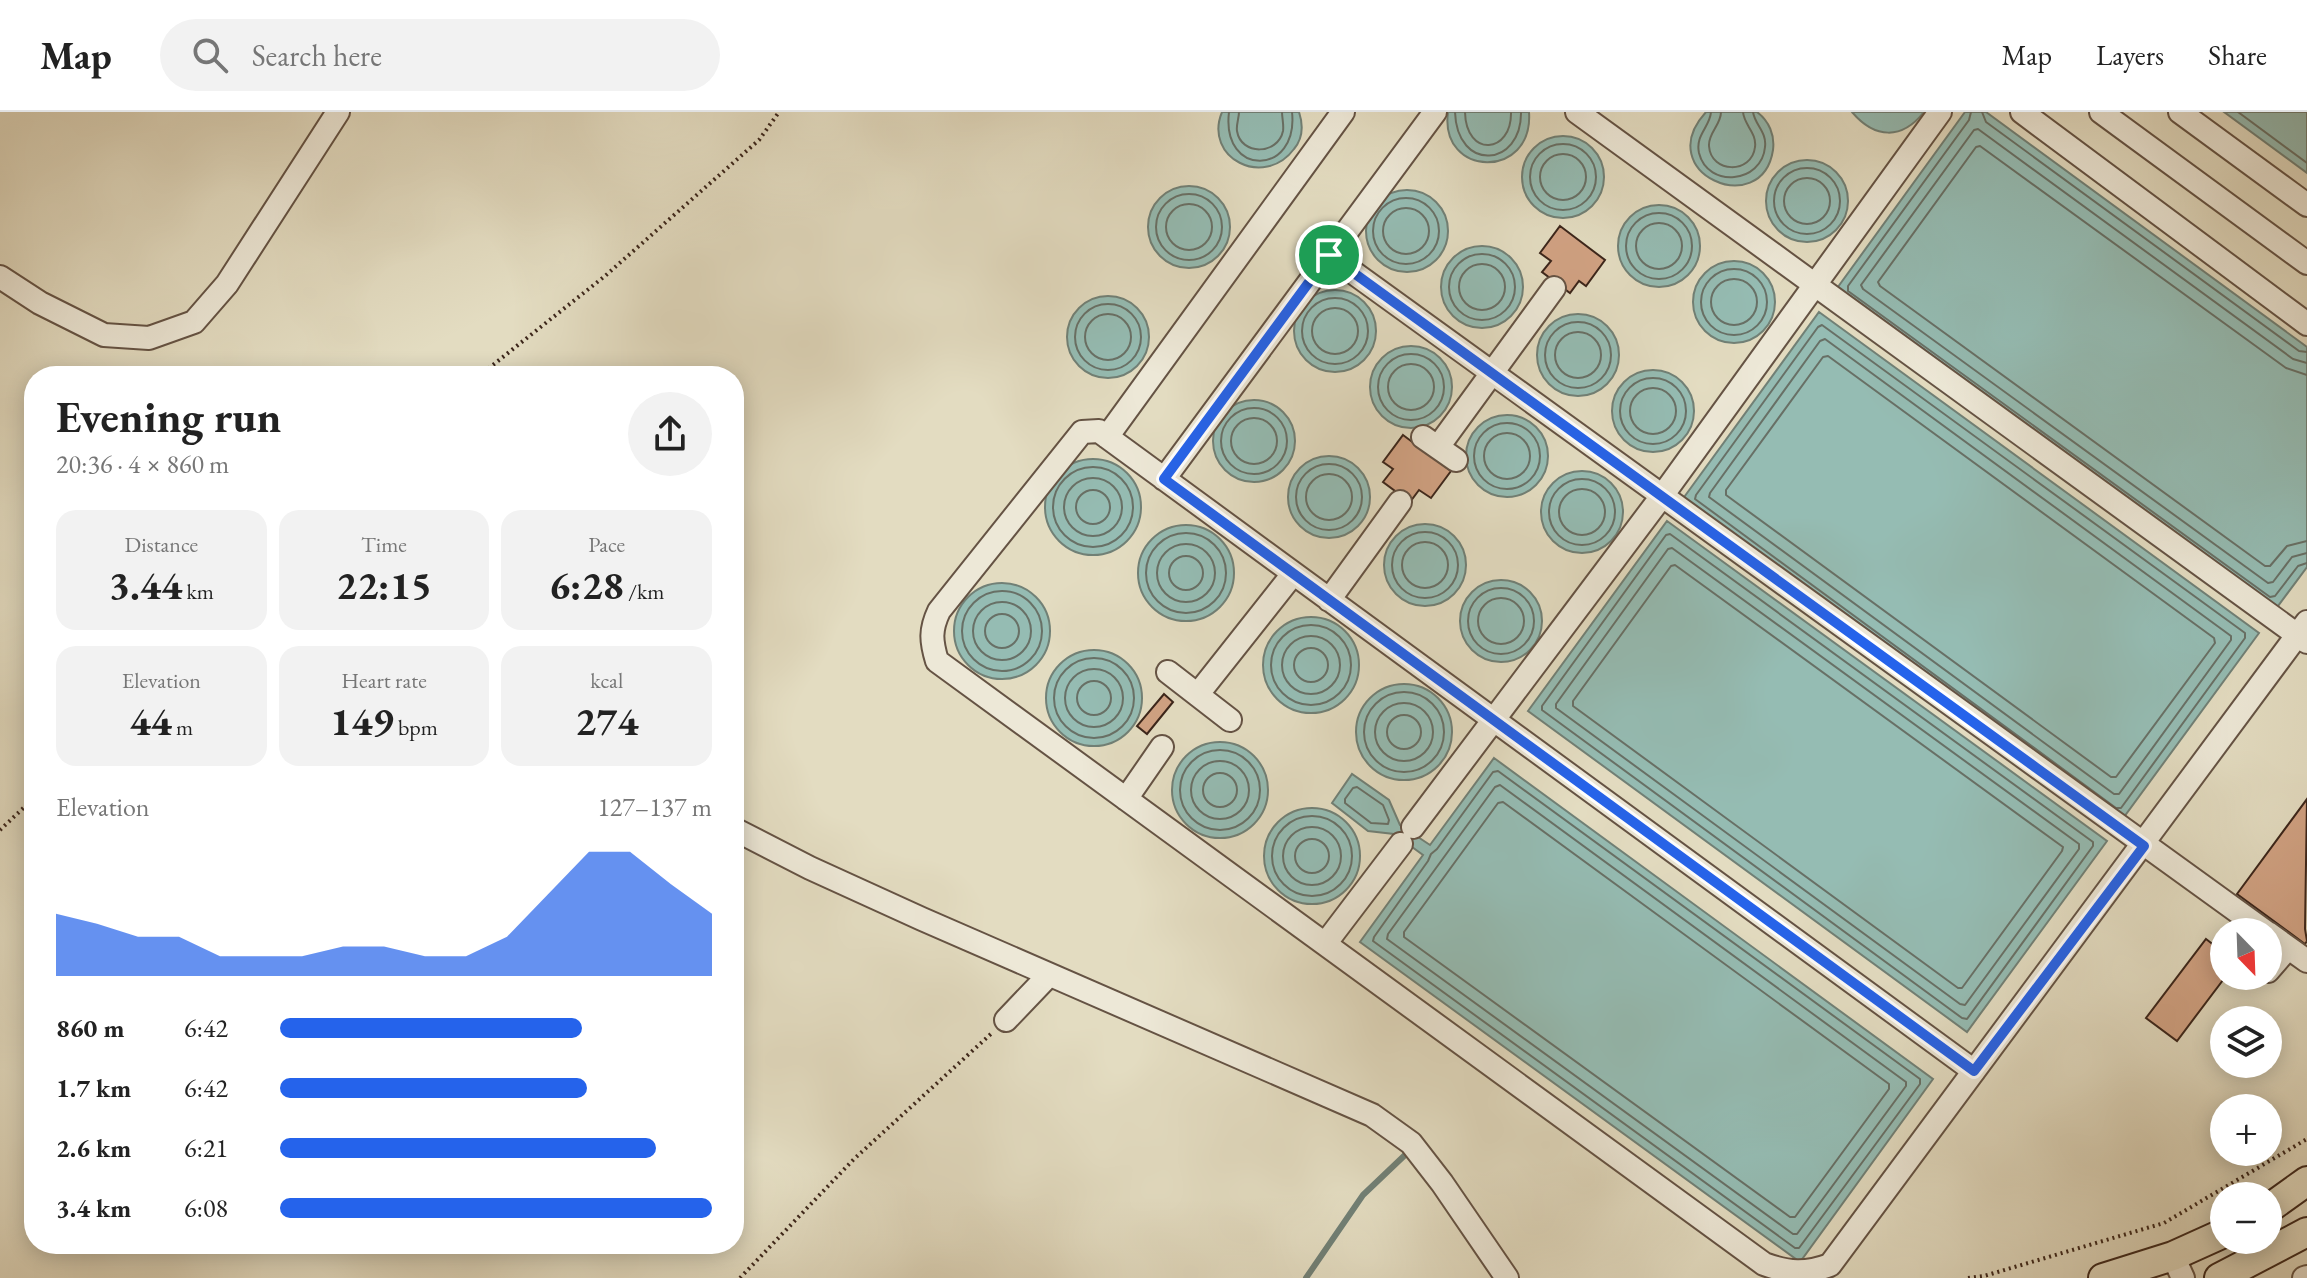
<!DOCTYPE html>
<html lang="en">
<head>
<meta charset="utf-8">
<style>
	:root { --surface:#fff; --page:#f2f2f2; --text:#222; --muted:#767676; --line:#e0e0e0; --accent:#2563eb }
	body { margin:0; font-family:"EB Garamond",serif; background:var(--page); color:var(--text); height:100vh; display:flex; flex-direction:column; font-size:30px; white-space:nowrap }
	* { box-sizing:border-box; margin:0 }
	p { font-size:26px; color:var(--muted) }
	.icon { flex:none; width:44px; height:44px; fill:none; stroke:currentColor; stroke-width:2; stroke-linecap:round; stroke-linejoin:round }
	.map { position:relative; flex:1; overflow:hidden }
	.drawer { position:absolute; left:24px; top:254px; width:720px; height:888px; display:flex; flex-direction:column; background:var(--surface); border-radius:32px; box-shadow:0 4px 20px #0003 }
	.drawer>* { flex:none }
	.needle { width:52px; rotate:157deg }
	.tools { position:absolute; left:2210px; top:806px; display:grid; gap:16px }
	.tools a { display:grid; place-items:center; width:72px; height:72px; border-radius:50%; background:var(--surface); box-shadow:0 4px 20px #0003; font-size:40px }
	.pin { position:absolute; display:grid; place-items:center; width:68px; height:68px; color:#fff; margin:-34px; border:4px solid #fff; border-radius:50%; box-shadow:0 2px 8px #0007 }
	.round { display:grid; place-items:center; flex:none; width:84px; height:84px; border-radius:42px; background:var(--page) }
	.headline { display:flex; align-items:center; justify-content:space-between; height:136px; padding:0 32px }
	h1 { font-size:44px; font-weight:700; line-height:60px }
	.figures { display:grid; grid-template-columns:repeat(3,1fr); gap:12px; height:136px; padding:8px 32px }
	.figures div { display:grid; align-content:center; border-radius:20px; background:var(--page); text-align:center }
	.figures b { font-size:40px; font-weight:700 }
	.figures small { font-size:22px; font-weight:400 }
	.figures p { font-size:22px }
	.chart { height:224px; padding:16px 32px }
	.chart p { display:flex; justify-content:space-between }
	.chart svg { width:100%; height:144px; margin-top:8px; fill:var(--accent); opacity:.7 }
	ul { padding:0 32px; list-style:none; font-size:26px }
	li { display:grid; grid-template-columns:128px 96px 1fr; align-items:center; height:60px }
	li i { height:20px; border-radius:10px; background:var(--accent) }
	header { display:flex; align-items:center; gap:48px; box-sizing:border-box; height:112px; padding:0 40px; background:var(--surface); border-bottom:2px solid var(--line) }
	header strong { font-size:38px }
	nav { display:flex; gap:44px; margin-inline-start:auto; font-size:28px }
	.search { width:560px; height:72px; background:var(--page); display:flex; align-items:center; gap:20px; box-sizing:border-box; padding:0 28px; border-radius:44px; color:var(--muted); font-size:30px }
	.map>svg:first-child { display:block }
	.water { fill:#95bcb3; stroke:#718076; stroke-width:2 }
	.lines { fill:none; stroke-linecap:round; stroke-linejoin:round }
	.shore { stroke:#687066; stroke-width:2 }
	.stream { stroke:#718076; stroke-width:6 }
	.building { fill:#d1a283; stroke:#3b251a; stroke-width:2 }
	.minor-casing { stroke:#655344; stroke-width:26 }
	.major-casing { stroke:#3b251a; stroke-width:32 }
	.path { stroke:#3b251a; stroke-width:4; stroke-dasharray:2 4; stroke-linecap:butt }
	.minor { stroke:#ede8d7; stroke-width:22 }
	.major { stroke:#e3dcc1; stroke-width:28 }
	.route-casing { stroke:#fff; stroke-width:16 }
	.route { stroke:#2563eb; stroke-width:10 }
</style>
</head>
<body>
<header>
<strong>Map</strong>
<div class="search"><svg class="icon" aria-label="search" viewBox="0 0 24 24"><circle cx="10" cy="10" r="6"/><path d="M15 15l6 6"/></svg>Search here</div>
<nav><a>Map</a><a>Layers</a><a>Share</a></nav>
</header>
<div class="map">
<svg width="2307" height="1166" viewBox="0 0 2307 1166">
	<rect width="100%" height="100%" fill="#e3dcc1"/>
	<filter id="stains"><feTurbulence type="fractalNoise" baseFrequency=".0025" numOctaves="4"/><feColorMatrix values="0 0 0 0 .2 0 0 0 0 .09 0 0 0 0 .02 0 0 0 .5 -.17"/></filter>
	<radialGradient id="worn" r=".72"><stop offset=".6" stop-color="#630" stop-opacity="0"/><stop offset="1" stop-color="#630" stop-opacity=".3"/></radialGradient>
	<path class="water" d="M 1222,0 L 1299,0 C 1303,12 1303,26 1294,37 C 1264,77 1203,46 1222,0 Z
		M 1448,0 L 1529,0 C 1534,68 1439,66 1448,0 Z
		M 1706,0 L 1757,0 C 1769,9 1775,23 1773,38 C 1762,109 1650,61 1706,0 Z
		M 1852,0 L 1924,0 C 1902,28 1875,27 1852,0 Z
		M 1965,0 L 1986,0 L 2307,235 L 2307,455 L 2275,498 L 1835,179 Z
		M 2224,0 L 2307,0 L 2307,61 Z
		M1522 65a41 41 0 1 1 82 0a41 41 0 1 1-82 0Z
		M1766 89a41 41 0 1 1 82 0a41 41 0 1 1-82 0Z
		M1148 115a41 41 0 1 1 82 0a41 41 0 1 1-82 0Z
		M1366 119a41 41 0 1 1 82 0a41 41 0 1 1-82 0Z
		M1618 134a41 41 0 1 1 82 0a41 41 0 1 1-82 0Z
		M1441 175a41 41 0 1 1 82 0a41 41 0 1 1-82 0Z
		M1693 190a41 41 0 1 1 82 0a41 41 0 1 1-82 0Z
		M1294 219a41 41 0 1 1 82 0a41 41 0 1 1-82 0Z
		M1067 225a41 41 0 1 1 82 0a41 41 0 1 1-82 0Z
		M 1819,200 L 2259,521 L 2121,709 L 1682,388 Z
		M1537 243a41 41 0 1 1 82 0a41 41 0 1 1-82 0Z
		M1370 275a41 41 0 1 1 82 0a41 41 0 1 1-82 0Z
		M1612 299a41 41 0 1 1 82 0a41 41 0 1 1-82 0Z
		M1213 329a41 41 0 1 1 82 0a41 41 0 1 1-82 0Z
		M1466 344a41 41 0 1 1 82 0a41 41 0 1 1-82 0Z
		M1288 385a41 41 0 1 1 82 0a41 41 0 1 1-82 0Z
		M1045 395a48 48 0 1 1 96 0a48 48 0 1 1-96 0Z
		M1541 400a41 41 0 1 1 82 0a41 41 0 1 1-82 0Z
		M 1667,409 L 2107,729 L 1967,920 L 1528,599 Z
		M1384 453a41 41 0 1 1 82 0a41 41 0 1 1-82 0Z
		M1138 461a48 48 0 1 1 96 0a48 48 0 1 1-96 0Z
		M1460 509a41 41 0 1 1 82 0a41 41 0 1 1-82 0Z
		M954 519a48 48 0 1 1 96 0a48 48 0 1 1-96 0Z
		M1263 553a48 48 0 1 1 96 0a48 48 0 1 1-96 0Z
		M1046 586a48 48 0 1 1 96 0a48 48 0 1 1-96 0Z
		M1356 620a48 48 0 1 1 96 0a48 48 0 1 1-96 0Z
		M1172 678a48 48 0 1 1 96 0a48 48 0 1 1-96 0Z
		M 1494,646 L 1933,967 L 1800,1150 L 1360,830 L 1423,743 L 1394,722 L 1368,719 L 1332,691 L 1352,662 L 1389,688 L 1400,713 L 1430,733 Z
		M1264 744a48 48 0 1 1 96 0a48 48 0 1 1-96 0Z"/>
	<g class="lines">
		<path class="shore" d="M 1229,0 C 1221,66 1299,64 1292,0
			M 1239,0 C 1239,6 1236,13 1237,19 C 1241,44 1278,43 1283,19 C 1284,13 1282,6 1282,0
			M 1455,0 C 1457,61 1522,55 1521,0
			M 1465,0 C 1466,46 1512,42 1511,0
			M 1711,0 C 1710,15 1695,23 1699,41 C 1708,77 1762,71 1765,35 C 1767,20 1755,13 1753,0
			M 1721,0 C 1721,13 1708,21 1709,34 C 1711,62 1752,62 1755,35 C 1757,21 1744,13 1743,0
			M 1971,0 L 1969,8 L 1848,174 L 1848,179 L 2270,485 L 2275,484 L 2298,454 L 2307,451
			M 1982,0 L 1986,10 L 2299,239 L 2307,240
			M 2238,0 L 2307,51
			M1530 65a33 33 0 1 1 66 0a33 33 0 1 1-66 0Z
			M1540 65a23 23 0 1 1 46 0a23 23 0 1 1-46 0Z
			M1774 89a33 33 0 1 1 66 0a33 33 0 1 1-66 0Z
			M1784 89a23 23 0 1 1 46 0a23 23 0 1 1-46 0Z
			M1156 115a33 33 0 1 1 66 0a33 33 0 1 1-66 0Z
			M1373 119a33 33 0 1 1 66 0a33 33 0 1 1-66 0Z
			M1166 115a23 23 0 1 1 46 0a23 23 0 1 1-46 0Z
			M1383 119a23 23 0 1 1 46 0a23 23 0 1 1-46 0Z
			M1626 134a33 33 0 1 1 66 0a33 33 0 1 1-66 0Z
			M1636 134a23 23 0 1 1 46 0a23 23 0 1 1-46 0Z
			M1449 175a33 33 0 1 1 66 0a33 33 0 1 1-66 0Z
			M1459 175a23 23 0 1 1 46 0a23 23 0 1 1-46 0Z
			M1701 190a33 33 0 1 1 66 0a33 33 0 1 1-66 0Z
			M1711 190a23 23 0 1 1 46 0a23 23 0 1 1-46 0Z
			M1302 219a33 33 0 1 1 66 0a33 33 0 1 1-66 0Z
			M1075 225a33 33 0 1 1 66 0a33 33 0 1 1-66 0Z
			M1312 219a23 23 0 1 1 46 0a23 23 0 1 1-46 0Z
			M1085 225a23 23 0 1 1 46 0a23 23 0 1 1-46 0Z
			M1545 243a33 33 0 1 1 66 0a33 33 0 1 1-66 0Z
			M 1822,213 L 2245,521 L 2245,526 L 2121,696 L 2116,696 L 1695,387 L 1696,383 L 1818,215 Z
			M1555 243a23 23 0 1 1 46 0a23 23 0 1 1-46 0Z
			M 1825,227 L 2231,524 L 2231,528 L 2119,682 L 2114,682 L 1709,385 L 1710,381 L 1820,229 Z
			M1378 275a33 33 0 1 1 66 0a33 33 0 1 1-66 0Z
			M 1828,244 L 2214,526 L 2215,531 L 2116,665 L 2111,665 L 1726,383 L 1726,378 L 1823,245 Z
			M 2307,251 L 2293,247 L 1978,17 L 1974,18 L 1861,173 L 1863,177 L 2268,471 L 2273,470 L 2292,445 L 2307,441
			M1388 275a23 23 0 1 1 46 0a23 23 0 1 1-46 0Z
			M 2307,263 L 2286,256 L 1980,34 L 1976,35 L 1878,170 L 1880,174 L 2265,454 L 2270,454 L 2287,434 L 2307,429
			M1620 299a33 33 0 1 1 66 0a33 33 0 1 1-66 0Z
			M1630 299a23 23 0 1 1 46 0a23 23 0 1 1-46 0Z
			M1221 329a33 33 0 1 1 66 0a33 33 0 1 1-66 0Z
			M1231 329a23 23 0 1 1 46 0a23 23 0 1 1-46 0Z
			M1474 344a33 33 0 1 1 66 0a33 33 0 1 1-66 0Z
			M1484 344a23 23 0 1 1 46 0a23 23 0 1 1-46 0Z
			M1296 385a33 33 0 1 1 66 0a33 33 0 1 1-66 0Z
			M1053 395a40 40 0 1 1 80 0a40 40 0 1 1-80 0Z
			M1306 385a23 23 0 1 1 46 0a23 23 0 1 1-46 0Z
			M1064 395a29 29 0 1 1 58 0a29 29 0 1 1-58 0Z
			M1549 400a33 33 0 1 1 66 0a33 33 0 1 1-66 0Z
			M1559 400a23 23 0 1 1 46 0a23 23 0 1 1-46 0Z
			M1076 395a17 17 0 1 1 34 0a17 17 0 1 1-34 0Z
			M1392 453a33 33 0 1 1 66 0a33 33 0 1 1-66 0Z
			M1146 461a40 40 0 1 1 80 0a40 40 0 1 1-80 0Z
			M 1670,422 L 2093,730 L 2093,734 L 1967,907 L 1962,906 L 1542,598 L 1542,594 L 1666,423 Z
			M1402 453a23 23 0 1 1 46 0a23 23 0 1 1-46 0Z
			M1157 461a29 29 0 1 1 58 0a29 29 0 1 1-58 0Z
			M 1672,436 L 2079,732 L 2079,737 L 1965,893 L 1960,892 L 1556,596 L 1556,592 L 1668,437 Z
			M1169 461a17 17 0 1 1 34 0a17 17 0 1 1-34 0Z
			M 1675,453 L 2063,735 L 2062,739 L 1962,876 L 1958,876 L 1573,594 L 1573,589 L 1671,454 Z
			M1468 509a33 33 0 1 1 66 0a33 33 0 1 1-66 0Z
			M962 519a40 40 0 1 1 80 0a40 40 0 1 1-80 0Z
			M1478 509a23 23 0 1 1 46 0a23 23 0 1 1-46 0Z
			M973 519a29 29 0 1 1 58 0a29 29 0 1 1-58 0Z
			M985 519a17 17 0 1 1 34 0a17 17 0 1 1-34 0Z
			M1271 553a40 40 0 1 1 80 0a40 40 0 1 1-80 0Z
			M1282 553a29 29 0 1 1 58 0a29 29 0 1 1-58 0Z
			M1294 553a17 17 0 1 1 34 0a17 17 0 1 1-34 0Z
			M1054 586a40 40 0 1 1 80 0a40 40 0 1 1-80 0Z
			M1065 586a29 29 0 1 1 58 0a29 29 0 1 1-58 0Z
			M1077 586a17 17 0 1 1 34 0a17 17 0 1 1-34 0Z
			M1364 620a40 40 0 1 1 80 0a40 40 0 1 1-80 0Z
			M1375 620a29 29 0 1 1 58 0a29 29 0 1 1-58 0Z
			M1387 620a17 17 0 1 1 34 0a17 17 0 1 1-34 0Z
			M1180 678a40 40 0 1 1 80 0a40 40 0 1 1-80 0Z
			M1191 678a29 29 0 1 1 58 0a29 29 0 1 1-58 0Z
			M 1498,659 L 1920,967 L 1920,972 L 1799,1136 L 1795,1136 L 1373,829 L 1374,825 L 1428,749 L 1431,742 L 1437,737 L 1493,660 Z
			M1203 678a17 17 0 1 1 34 0a17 17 0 1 1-34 0Z
			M 1500,673 L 1906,970 L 1906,974 L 1797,1122 L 1793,1122 L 1387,827 L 1388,822 L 1495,675 Z
			M 1357,675 L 1383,693 L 1389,708 L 1388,712 L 1371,711 L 1345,691 L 1345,687 L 1353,676 Z
			M 1503,690 L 1889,972 L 1889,977 L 1795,1105 L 1790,1105 L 1404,825 L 1404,820 L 1498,691 Z
			M1272 744a40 40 0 1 1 80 0a40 40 0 1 1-80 0Z
			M1283 744a29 29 0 1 1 58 0a29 29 0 1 1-58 0Z
			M1295 744a17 17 0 1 1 34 0a17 17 0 1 1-34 0Z"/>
		<path class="stream" d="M 1306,1166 L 1363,1083 L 1405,1043"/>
	</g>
	<path class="building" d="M 1560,114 L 1605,148 L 1586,174 L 1579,169 L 1570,181 L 1542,160 L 1551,149 L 1540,141 Z
		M 1403,323 L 1451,359 L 1431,386 L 1419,378 L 1410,390 L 1383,370 L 1393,357 L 1383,350 Z
		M 1164,582 L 1173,590 L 1147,622 L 1137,614 Z
		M 2307,687 L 2305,817 L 2307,829 L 2305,832 L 2237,782 Z
		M 2206,827 L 2224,841 L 2224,864 L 2226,864 L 2177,929 L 2146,906 Z"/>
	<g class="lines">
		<g class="minor-casing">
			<path id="minor" d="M 1577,0 L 2307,530
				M 2022,0 L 2307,212
				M 2101,0 L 2307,151
				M 2180,0 L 2307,93
				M 1329,143 L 2266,820
				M 0,165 L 40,191 L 104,223 L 149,226 L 194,210 L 227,172 L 338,0
				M 1107,325 L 1343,0
				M 1423,325 L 1456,348
				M 1438,335 L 1554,176
				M 1164,367 L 1435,0
				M 1329,488 L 1400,390
				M 1168,560 L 1230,608
				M 1198,582 L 1293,462
				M 1126,687 L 1162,635
				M 1413,715 L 1662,384 L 1940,0
				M 734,717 L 810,756 L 922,807 L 1372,1003 L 1411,1031 L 1442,1071 L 1507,1166
				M 2268,821 L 2307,849
				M 1325,832 L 1401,732
				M 2268,859 L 2288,836
				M 1006,908 L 1049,863
				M 1974,959 L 1099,319 L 1082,320 L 939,499 C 930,518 931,529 937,549 L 1764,1152 C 1789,1161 1805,1162 1830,1153 L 2307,510
				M 2173,1144 L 2183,1166
				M 2304,1166 L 2307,1165"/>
		</g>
		<g class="major-casing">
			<path id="major" d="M 2268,1097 L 2307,1069
				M 2103,1166 L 2173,1144 L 2224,1121
				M 2219,1166 L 2307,1120"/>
		</g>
		<path class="path" d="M 479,264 L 605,164 L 759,28 L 779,0
			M 0,718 L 34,686
			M 740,1166 L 854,1047 L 993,920
			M 1968,1166 L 1984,1164 L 2164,1111 L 2307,1027"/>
		<use href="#minor" class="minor"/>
		<use href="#major" class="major"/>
	</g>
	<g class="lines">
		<g class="route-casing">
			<path id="route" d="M 1329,143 L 2144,734 L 1974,959 L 1164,367 Z"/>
		</g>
		<use href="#route" class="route"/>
	</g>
	<rect width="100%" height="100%" filter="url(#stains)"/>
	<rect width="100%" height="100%" fill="url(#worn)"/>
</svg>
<div class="tools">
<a><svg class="needle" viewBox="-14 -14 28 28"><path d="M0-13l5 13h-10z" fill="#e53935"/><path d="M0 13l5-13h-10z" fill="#767676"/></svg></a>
<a><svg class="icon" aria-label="layers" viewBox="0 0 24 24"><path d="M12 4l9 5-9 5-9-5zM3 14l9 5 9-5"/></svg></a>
<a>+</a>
<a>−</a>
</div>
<div class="pin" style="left:1329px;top:143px;background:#1e9e55"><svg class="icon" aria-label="arrive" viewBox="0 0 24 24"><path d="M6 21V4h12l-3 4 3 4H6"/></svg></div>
<section class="drawer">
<div class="headline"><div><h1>Evening run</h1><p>20:36 · 4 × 860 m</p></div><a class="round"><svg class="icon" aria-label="share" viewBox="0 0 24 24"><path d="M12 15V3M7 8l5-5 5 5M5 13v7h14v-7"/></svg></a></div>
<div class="figures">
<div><p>Distance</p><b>3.44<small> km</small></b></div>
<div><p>Time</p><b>22:15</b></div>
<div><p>Pace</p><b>6:28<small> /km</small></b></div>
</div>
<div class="figures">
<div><p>Elevation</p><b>44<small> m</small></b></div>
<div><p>Heart rate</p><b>149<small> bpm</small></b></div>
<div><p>kcal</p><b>274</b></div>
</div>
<div class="chart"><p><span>Elevation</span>127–137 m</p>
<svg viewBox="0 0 160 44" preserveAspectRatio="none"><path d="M0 44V25L10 28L20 32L30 32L40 38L50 38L60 38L70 35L80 35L90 38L100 38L110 32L120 19L130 6L140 6L150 16L160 25V44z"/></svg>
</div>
<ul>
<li><b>860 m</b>6:42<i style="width:70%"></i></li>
<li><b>1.7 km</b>6:42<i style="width:71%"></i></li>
<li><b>2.6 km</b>6:21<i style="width:87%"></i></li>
<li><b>3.4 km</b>6:08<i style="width:100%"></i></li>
</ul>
</section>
</div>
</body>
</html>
